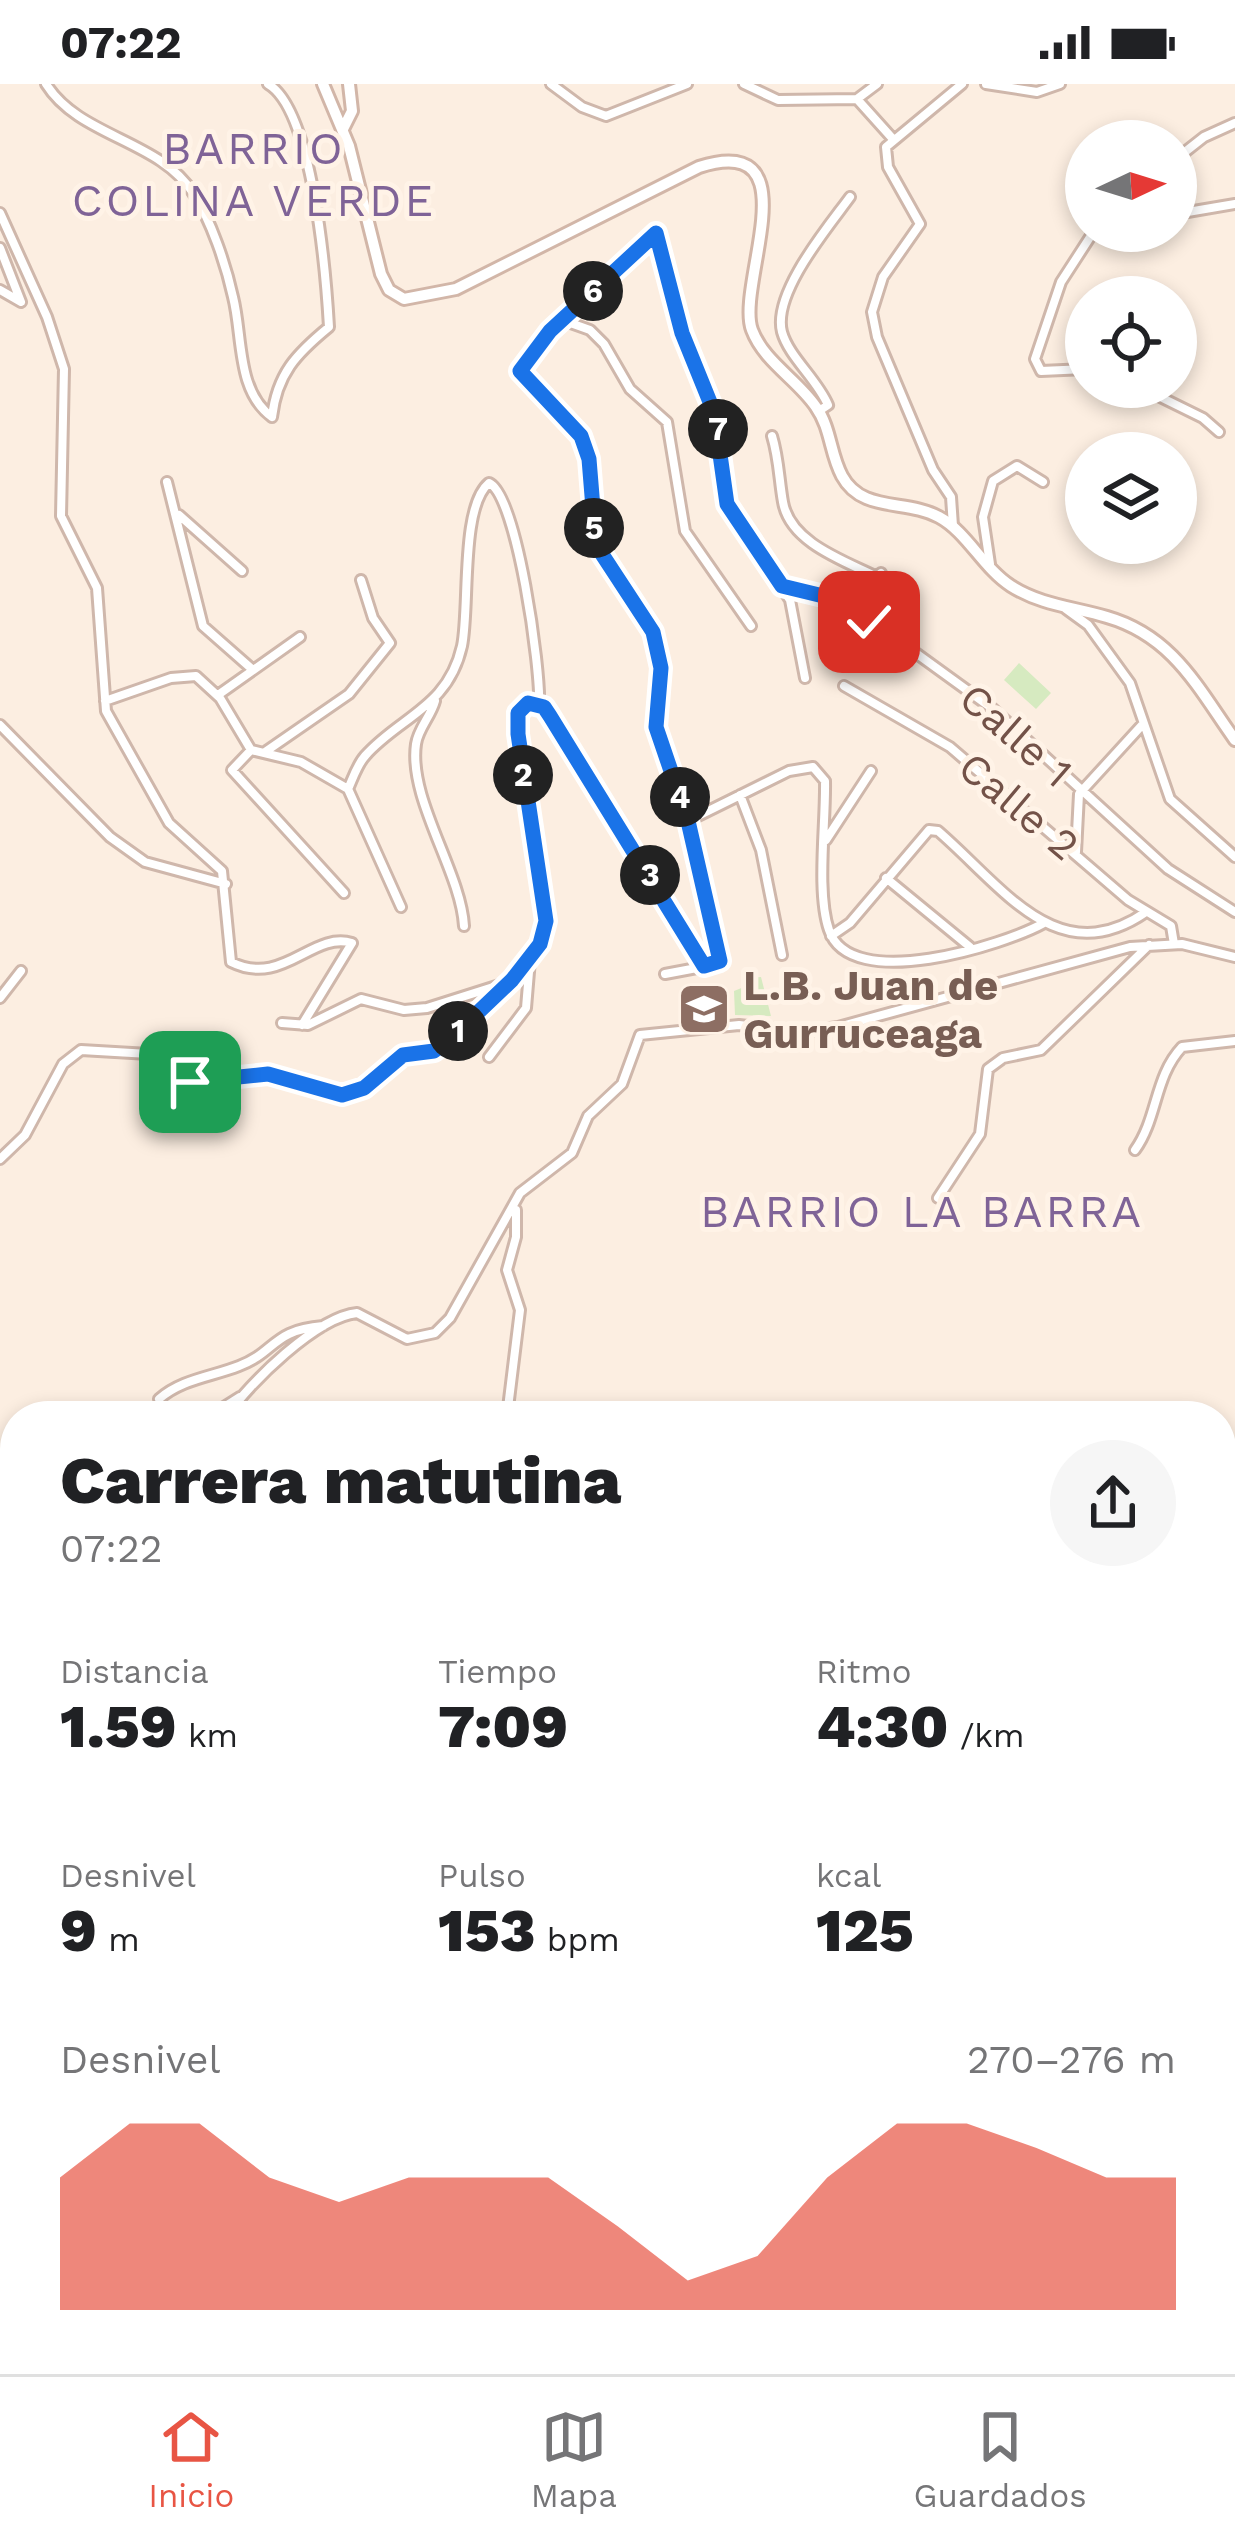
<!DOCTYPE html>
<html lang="es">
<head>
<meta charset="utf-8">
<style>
	:root { --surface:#fff; --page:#f6f6f6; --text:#202124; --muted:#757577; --line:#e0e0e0; --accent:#e85544 }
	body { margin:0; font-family:"Work Sans",sans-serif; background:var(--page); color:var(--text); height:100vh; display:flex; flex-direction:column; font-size:45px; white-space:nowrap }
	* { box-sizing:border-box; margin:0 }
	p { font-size:39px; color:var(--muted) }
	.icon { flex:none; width:66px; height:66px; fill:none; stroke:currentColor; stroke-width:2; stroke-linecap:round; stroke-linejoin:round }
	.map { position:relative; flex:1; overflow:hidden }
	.sheet { position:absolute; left:0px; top:1317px; width:1236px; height:975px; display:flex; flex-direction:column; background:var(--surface); border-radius:48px 48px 0 0; box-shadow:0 6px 18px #0003 }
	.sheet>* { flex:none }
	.needle { width:78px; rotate:86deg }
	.fabs { position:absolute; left:1065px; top:36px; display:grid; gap:24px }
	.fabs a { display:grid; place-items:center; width:132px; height:132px; border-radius:50%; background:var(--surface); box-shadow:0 6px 18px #0003; font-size:60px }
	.pin { position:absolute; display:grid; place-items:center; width:102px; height:102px; color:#fff; margin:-51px; border-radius:24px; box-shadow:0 6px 18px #0006 }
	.km { position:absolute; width:60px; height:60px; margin:-30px; border-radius:50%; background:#222; color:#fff; font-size:33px; line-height:60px; text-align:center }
	.round { display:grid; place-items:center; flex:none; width:126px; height:126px; border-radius:63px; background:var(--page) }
	.summary { display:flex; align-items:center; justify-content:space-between; height:204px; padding:0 60px }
	h1 { font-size:66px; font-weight:800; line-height:90px }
	.metrics { display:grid; grid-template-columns:repeat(3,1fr); gap:18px; height:204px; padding:12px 60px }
	.metrics div { display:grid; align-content:center }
	.metrics b { font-size:60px; font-weight:800 }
	.metrics small { font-size:33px; font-weight:400 }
	.metrics p { font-size:33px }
	.chart { height:336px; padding:24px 60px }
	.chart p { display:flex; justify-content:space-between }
	.chart svg { width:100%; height:216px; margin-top:12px; fill:var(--accent); opacity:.7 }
	.status { display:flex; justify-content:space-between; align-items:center; height:84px; padding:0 60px; background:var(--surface); direction:ltr }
	.status svg { height:33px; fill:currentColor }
	.tabs { display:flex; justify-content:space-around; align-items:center; height:168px; border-top:3px solid var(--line); background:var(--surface); font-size:33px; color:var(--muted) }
	.tabs a { display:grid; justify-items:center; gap:6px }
	.tabs .active { color:var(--accent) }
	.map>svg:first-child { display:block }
	.green { fill:#d6eac0 }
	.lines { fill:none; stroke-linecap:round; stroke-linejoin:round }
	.street-casing { stroke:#cfb7ab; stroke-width:14 }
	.secondary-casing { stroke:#d2b6a8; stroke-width:16 }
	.street { stroke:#fff; stroke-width:8 }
	.secondary { stroke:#fff; stroke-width:10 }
	.route-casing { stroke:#fff; stroke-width:24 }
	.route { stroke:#1a73e8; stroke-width:15 }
	.labels { text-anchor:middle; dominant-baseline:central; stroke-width:10; stroke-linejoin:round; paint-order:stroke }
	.street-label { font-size:42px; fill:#735248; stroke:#fff3e7 }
	.education-label { font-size:42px; font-weight:bold; fill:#785e54; stroke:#fff3e7; text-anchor:start }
	.neighbourhood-label { font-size:45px; letter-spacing:3px; fill:#7f6397; stroke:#fff3e7 }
</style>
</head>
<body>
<div class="status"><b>07:22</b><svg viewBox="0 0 49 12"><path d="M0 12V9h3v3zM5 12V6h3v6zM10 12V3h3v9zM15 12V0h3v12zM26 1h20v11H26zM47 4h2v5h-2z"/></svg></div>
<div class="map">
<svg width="1235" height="2290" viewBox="0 0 1235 2290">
	<rect width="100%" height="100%" fill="#fceee1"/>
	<path class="green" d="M 1019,579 L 1051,609 L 1036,625 L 1004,596 Z
		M 761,893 L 771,932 L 735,931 L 734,907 L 744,903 L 747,894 Z
		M 512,2277 L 652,2277 L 684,2290 L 544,2290 Z"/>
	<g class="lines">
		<g class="street-casing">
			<path id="street" d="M 46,0 C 79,53 160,56 193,109 C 211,136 226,181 233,213 C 243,252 236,307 272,333
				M 268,0 C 313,26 326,191 329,243 C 296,270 277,290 272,333
				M 551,0 L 582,23 L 606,32 L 687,0
				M 744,0 L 778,16 L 857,15 L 892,54
				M 986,0 L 1037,8 L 1060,0
				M 857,15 L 877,0
				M 1176,75 L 1204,53 L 1235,39
				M 0,129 L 47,233 L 64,285 L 61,432 L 97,504 L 106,627 L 169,739 L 222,787 L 231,878 C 283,904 312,847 352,859 L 302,941
				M 1176,130 L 1235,120
				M 0,164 L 21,218 L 0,206
				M 562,236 L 590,246 L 604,260 L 630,305 L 667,338 L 685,447 L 751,542
				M 1086,285 L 1041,287 L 1035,275 L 1061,198 L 1094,147
				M 1140,303 L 1203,334 L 1219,348
				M 819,327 L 828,321 C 817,295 789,273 782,248 C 772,209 829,142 850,113
				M 772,352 C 779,375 779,396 783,418 C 790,459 845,477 877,493
				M 167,398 L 203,542 L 253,586
				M 179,431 L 242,487
				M 953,442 L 951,413 L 933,386 L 877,253 L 872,228 L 883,193 L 920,140 L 888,83 L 886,63 L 962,0
				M 990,480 L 983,433 L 993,397 L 1017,382 L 1043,398
				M 783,502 L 844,517 L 993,625 L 1168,785 L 1235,828
				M 851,523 L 881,489
				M 1066,525 L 1088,541 L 1130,599 L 1170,715 L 1235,773
				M 844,602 L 950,663 L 1128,816 L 1171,842 L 1174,860
				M 218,611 L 300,553
				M 105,617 L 171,594 L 196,592 L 220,614 L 251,666 L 301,678 L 348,705
				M 435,617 C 431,632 418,645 416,660 C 408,715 461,788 464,842
				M 0,641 L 110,753 L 145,778 L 226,800
				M 251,666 L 232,686 L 344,809
				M 265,668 L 349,610 L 390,559 L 373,534 L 361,496
				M 348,705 C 353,694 357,681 365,672 C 399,633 448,624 462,562 C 470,524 460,423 489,399 C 517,411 541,586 539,620
				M 348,705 L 401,823
				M 740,711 L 761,766 L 782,871
				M 688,737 L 789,687 L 813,683 L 825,697 C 826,739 816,808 829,846 C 850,910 1004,861 1044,839
				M 826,756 L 871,687
				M 1076,768 L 1079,710 L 1143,640
				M 886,794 L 970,863
				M 831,852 L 850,839 L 929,746 L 938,747 C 1003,803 1058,889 1146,828
				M 665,890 L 718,880 L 721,871 L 688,737 L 656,643 L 661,584 L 653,548 L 596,461 L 589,375 L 581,352 L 520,287 L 550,247 L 656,150 L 682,249 L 714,328 L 727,420 L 790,516 L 805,594
				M 0,914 L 21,887
				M 282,939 L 308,941 L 361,915 L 404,926 L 427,924 L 509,898
				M 489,973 L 526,924 L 530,876
				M 1135,1066 C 1158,1034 1154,993 1182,963 L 1235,957
				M 0,1075 L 25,1051 L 63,980 L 81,966 L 149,970 L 190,998 L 268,990 L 342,1011 L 364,1004 L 403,971 L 439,965 L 512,897 L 544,848 L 518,650 L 518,629 L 528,619 L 539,620 L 550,632 L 704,882
				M 938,1114 L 980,1050 L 988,985 L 1003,974 L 1041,966 L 1149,861
				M 159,1315 C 182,1295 211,1293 239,1282 C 276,1268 272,1246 323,1242
				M 210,1332 L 240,1313
				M 227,1332 C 249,1299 317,1233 357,1229 L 407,1255 L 435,1249 L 450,1234 L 520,1109 L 572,1069 L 588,1032 L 622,1000 L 640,951 L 739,941 L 800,948 L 838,943 L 1130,863 L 1182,860 L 1235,873
				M 507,1332 L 520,1226 L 507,1186 L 516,1153 L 516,1126
				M 1221,1641 L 1235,1637
				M 1221,1766 L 1235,1755
				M 1221,1947 L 1230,1956 L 1221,1989
				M 1221,2085 L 1235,2090
				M 0,2126 L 15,2128
				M 1221,2181 L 1235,2185
				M 347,2277 L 353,2290
				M 738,2277 L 752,2290
				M 952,2277 L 957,2290
				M 1218,2277 L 1235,2282
				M 1099,2290 L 1103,2277
				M 1150,2290 L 1154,2277"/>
		</g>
		<g class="secondary-casing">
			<path id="secondary" d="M 323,0 L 349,62 L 381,190 L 389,206 L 404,215 L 456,205 L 699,83 C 814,47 735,201 752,246 C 764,278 798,296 816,323 C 831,344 830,370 842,392 C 862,429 906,415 939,433 C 967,448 983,484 1011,502 C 1041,521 1073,523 1107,533 C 1173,552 1198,604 1235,656
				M 343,45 L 352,27 L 349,0"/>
		</g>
		<use href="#street" class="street"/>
		<use href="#secondary" class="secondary"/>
	</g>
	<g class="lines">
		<g class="route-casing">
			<path id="route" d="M 190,998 L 268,990 L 342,1011 L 364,1004 L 403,971 L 434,967 L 448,957 L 512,896 L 540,860 L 546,837 L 518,650 L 518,629 L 528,619 L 544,623 L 550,632 L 704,882 L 720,877 L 688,737 L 656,643 L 661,584 L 653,548 L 596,461 L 589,375 L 581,352 L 520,287 L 550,247 L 656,149 L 682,249 L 714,328 L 727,420 L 782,502 L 844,517 L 869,538"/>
		</g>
		<use href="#route" class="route"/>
	</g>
	<defs>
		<g id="school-square" transform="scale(2.7)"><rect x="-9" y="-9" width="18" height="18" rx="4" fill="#8d6e63" stroke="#fff3e7"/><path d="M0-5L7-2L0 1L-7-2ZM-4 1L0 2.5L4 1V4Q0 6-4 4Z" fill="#fff"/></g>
	</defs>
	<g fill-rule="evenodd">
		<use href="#school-square" x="704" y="925"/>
	</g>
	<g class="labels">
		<g class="street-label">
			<text transform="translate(1016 651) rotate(41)">Calle 1</text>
			<text transform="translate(1019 722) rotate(40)">Calle 2</text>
		</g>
		<g class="education-label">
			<text x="743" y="901">L.B. Juan de<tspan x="743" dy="48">Gurruceaga</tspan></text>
		</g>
		<g class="neighbourhood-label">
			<text x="254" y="64">BARRIO<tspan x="254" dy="52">COLINA VERDE</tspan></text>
			<text x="922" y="1127">BARRIO LA BARRA</text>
		</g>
	</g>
</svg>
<div class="fabs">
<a><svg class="needle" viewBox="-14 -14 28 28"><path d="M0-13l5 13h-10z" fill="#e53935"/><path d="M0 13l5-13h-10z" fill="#757577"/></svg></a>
<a><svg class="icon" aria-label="locate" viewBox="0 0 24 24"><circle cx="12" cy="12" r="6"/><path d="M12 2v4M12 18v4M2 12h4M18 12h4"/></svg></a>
<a><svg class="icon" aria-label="layers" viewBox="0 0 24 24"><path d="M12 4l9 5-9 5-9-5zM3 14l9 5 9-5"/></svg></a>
</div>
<div class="pin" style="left:190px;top:998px;background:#1e9e55"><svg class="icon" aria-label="arrive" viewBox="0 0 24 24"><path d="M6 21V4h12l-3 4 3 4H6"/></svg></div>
<div class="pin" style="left:869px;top:538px;background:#d93025"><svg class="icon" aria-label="check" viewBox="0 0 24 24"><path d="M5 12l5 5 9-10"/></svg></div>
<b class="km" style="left:458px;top:947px">1</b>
<b class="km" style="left:523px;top:691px">2</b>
<b class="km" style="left:650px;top:791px">3</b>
<b class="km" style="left:680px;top:713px">4</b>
<b class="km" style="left:594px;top:444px">5</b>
<b class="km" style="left:593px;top:207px">6</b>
<b class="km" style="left:718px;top:345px">7</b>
<section class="sheet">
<div class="summary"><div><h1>Carrera matutina</h1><p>07:22</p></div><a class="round"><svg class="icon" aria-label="share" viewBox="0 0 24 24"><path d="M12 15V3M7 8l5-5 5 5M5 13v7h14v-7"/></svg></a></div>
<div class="metrics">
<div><p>Distancia</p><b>1.59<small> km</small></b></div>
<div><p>Tiempo</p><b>7:09</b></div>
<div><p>Ritmo</p><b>4:30<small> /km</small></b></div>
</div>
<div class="metrics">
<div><p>Desnivel</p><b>9<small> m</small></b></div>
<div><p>Pulso</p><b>153<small> bpm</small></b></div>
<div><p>kcal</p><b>125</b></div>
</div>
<div class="chart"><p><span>Desnivel</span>270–276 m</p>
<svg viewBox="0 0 160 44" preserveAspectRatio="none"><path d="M0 44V17L10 6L20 6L30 17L40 22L50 17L60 17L70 17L80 27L90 38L100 33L110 17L120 6L130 6L140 11L150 17L160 17V44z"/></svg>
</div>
</section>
</div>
<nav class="tabs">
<a class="active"><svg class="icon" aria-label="home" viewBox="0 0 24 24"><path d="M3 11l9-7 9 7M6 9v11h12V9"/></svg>Inicio</a>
<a><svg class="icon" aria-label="map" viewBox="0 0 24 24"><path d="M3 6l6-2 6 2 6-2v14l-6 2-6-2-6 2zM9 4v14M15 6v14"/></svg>Mapa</a>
<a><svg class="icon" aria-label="saved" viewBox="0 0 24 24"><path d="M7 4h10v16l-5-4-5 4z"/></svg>Guardados</a>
</nav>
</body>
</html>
